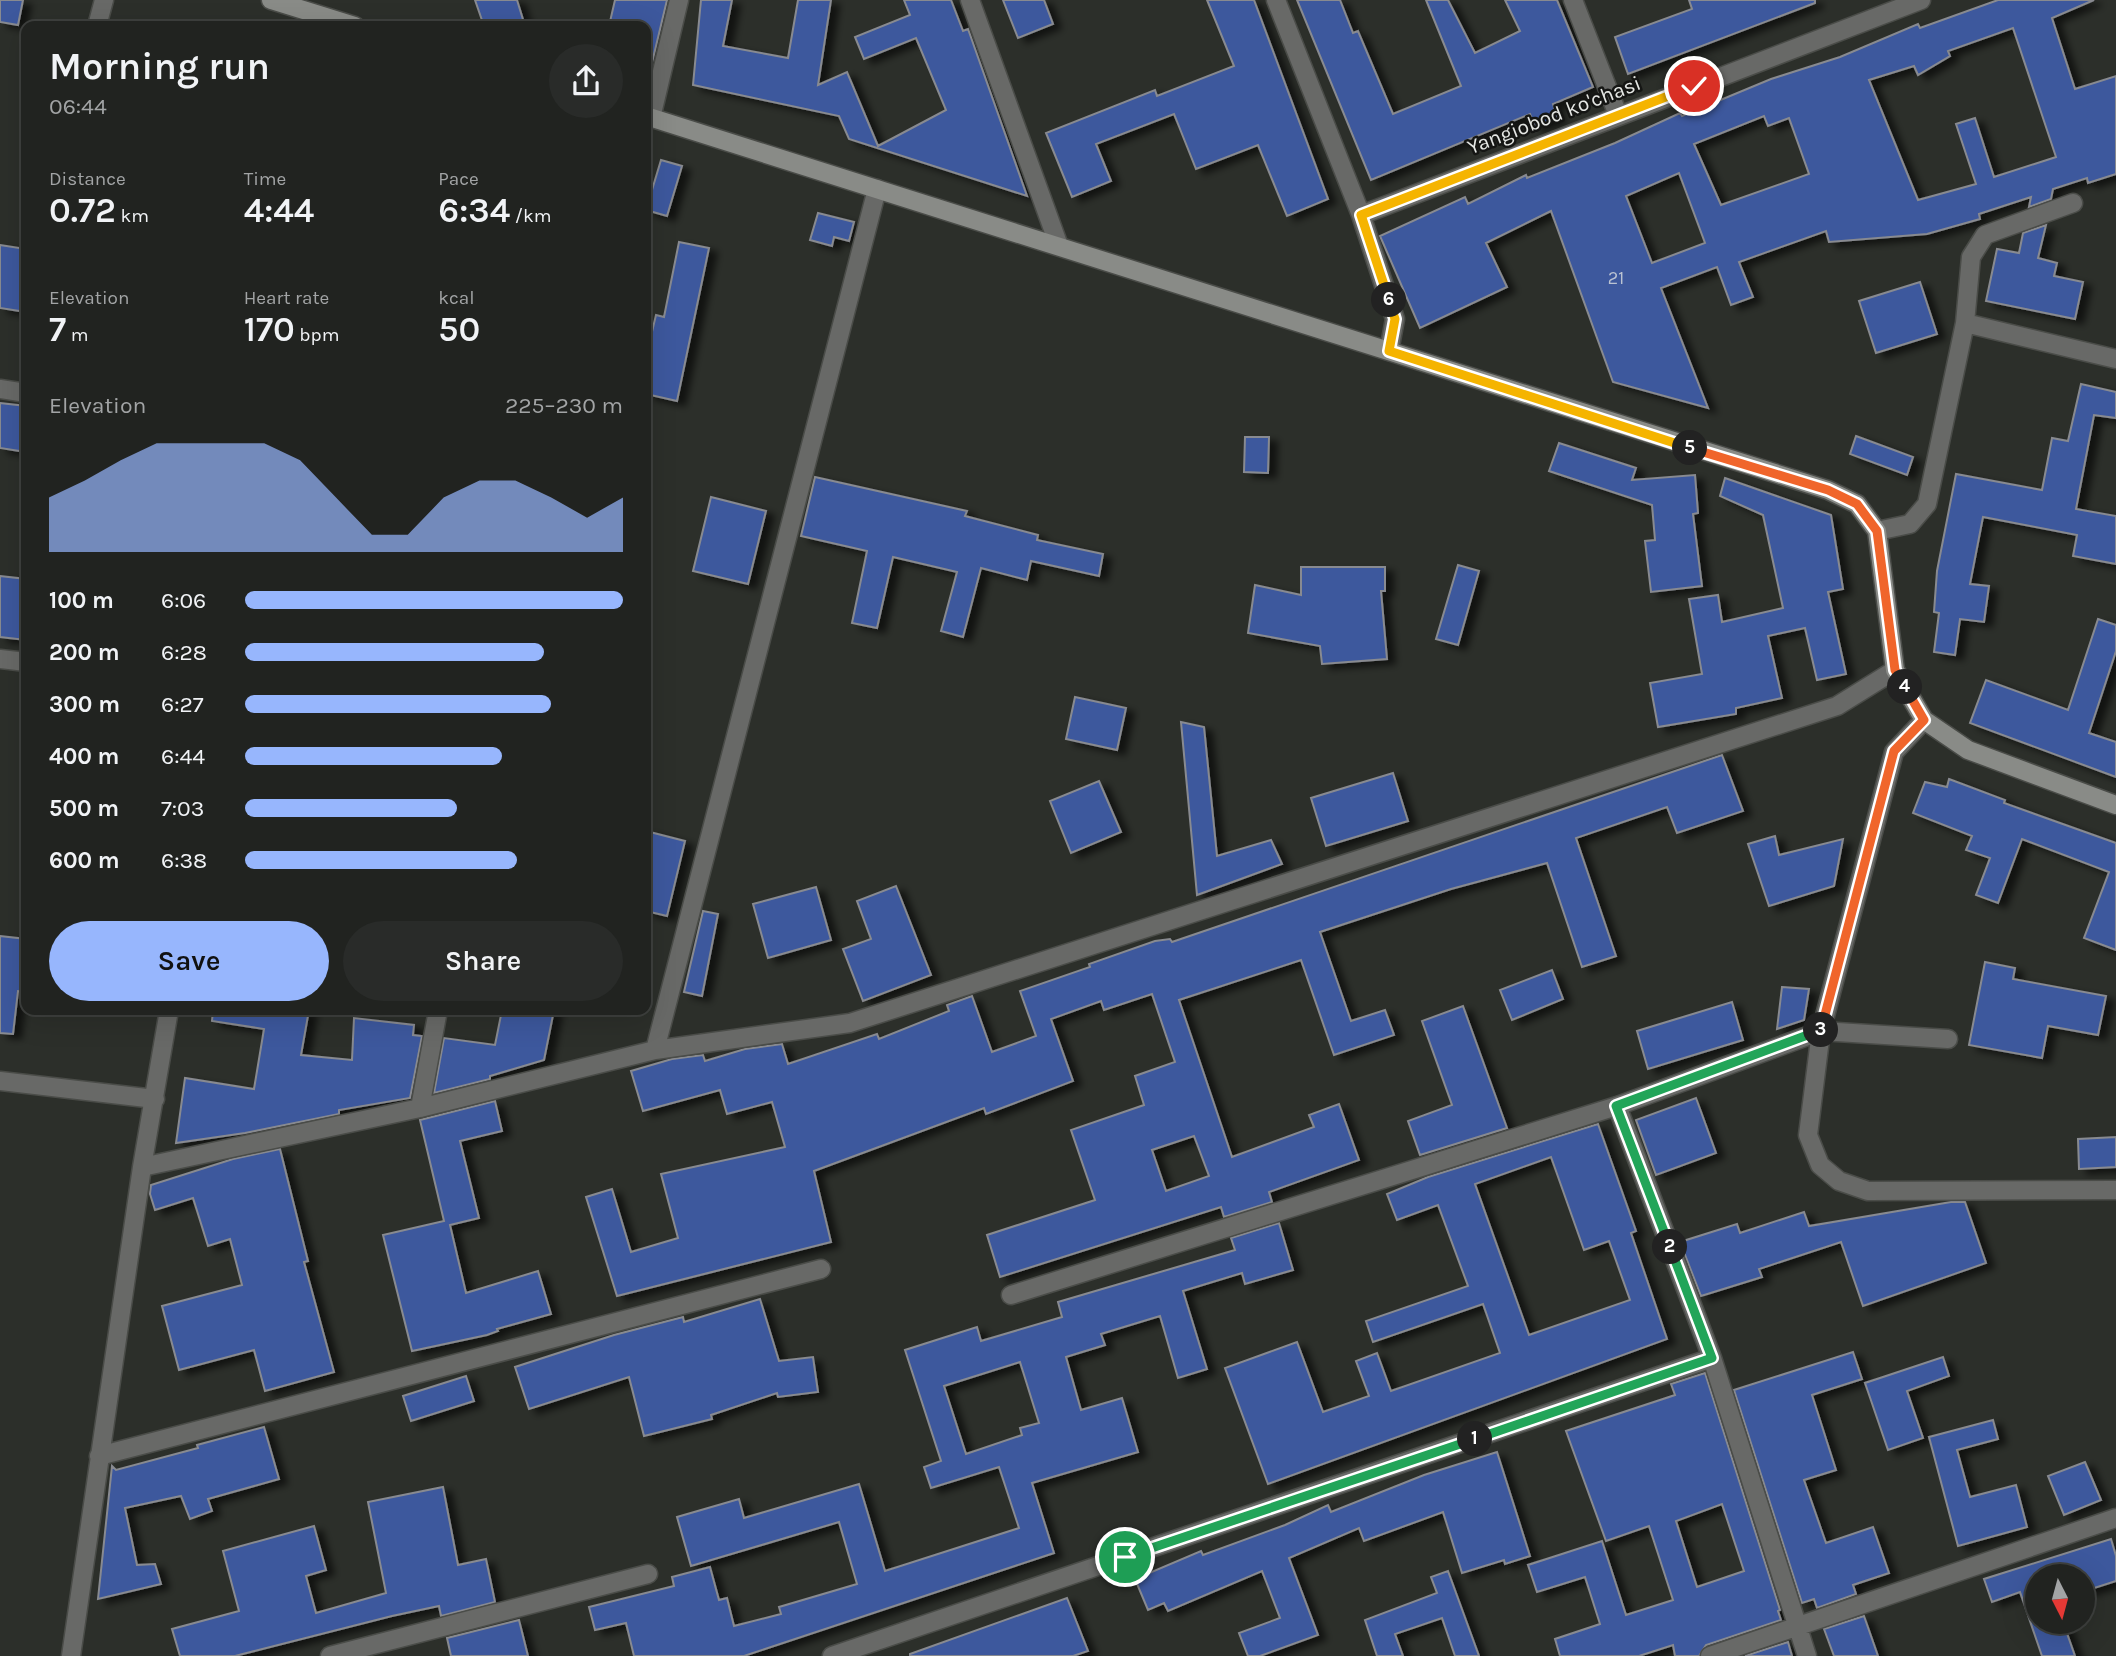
<!DOCTYPE html>
<html lang="en">
<head>
<meta charset="utf-8">
<style>
	:root { --surface:#212320; --page:#292b29; --text:#f1f3f6; --muted:#a2a4a5; --line:#3e403e; --accent:#97b6fd }
	body { margin:0; font-family:Karla,sans-serif; background:var(--page); color:var(--text); height:100vh; display:flex; flex-direction:column; font-size:26px; white-space:nowrap }
	* { box-sizing:border-box; margin:0 }
	p { font-size:23px; color:var(--muted) }
	.icon { flex:none; width:38px; height:38px; fill:none; stroke:currentColor; stroke-width:2; stroke-linecap:round; stroke-linejoin:round }
	.map { position:relative; flex:1; overflow:hidden }
	.panel { position:absolute; left:21px; top:21px; width:630px; height:994px; display:flex; flex-direction:column; background:var(--surface); border-radius:14px; box-shadow:0 7px 28px #0002,0 0 0 2px var(--line) }
	.panel>* { flex:none }
	.needle { width:46px; rotate:174deg }
	.fabs { position:absolute; left:2025px; top:1564px; display:grid; gap:14px }
	.fabs a { display:grid; place-items:center; width:70px; height:70px; border-radius:50%; background:var(--surface); box-shadow:0 7px 28px #0002,0 0 0 2px var(--line); font-size:35px }
	.pin { position:absolute; display:grid; place-items:center; width:60px; height:60px; color:#fff; margin:-30px; border:4px solid #fff; border-radius:50%; box-shadow:0 2px 7px #0007 }
	.km { position:absolute; width:35px; height:35px; margin:-18px; border-radius:50%; background:#222; color:#fff; font-size:19px; line-height:35px; text-align:center }
	.round { display:grid; place-items:center; flex:none; width:74px; height:74px; border-radius:37px; background:var(--page) }
	.head { display:flex; align-items:center; justify-content:space-between; height:119px; padding:0 28px }
	h1 { font-size:38px; font-weight:600; line-height:52px }
	.stats { display:grid; grid-template-columns:repeat(3,1fr); gap:10px; height:119px; padding:7px 28px }
	.stats div { display:grid; align-content:center }
	.stats b { font-size:35px; font-weight:600 }
	.stats small { font-size:19px; font-weight:400 }
	.stats p { font-size:19px }
	.chart { height:196px; padding:14px 28px }
	.chart p { display:flex; justify-content:space-between }
	.chart svg { width:100%; height:126px; margin-top:7px; fill:var(--accent); opacity:.7 }
	.cta { display:flex; gap:14px; margin-top:auto; padding:14px 28px }
	.cta a { flex:1; height:80px; border-radius:42px; background:var(--accent); color:#111; font-size:28px; font-weight:600; line-height:80px; text-align:center }
	.cta a+a { background:var(--page); color:var(--text) }
	ul { padding:0 28px; list-style:none; font-size:23px }
	li { display:grid; grid-template-columns:112px 84px 1fr; align-items:center; height:52px }
	li i { height:18px; border-radius:9px; background:var(--accent) }
	.map>svg:first-child { display:block }
	.building { fill:#3c589d; stroke:#888a90; stroke-width:2; fill-rule:evenodd; filter:url(#shadow) }
	.lines { fill:none; stroke-linecap:round; stroke-linejoin:round }
	.street-casing { stroke:#4a4c48; stroke-width:21 }
	.secondary-casing { stroke:#4a4c48; stroke-width:21 }
	.street { stroke:#686967; stroke-width:18 }
	.secondary { stroke:#898b87; stroke-width:18 }
	.split-1-casing { stroke:#fff; stroke-width:14 }
	.split-2-casing { stroke:#fff; stroke-width:14 }
	.split-3-casing { stroke:#fff; stroke-width:14 }
	.split-4-casing { stroke:#fff; stroke-width:14 }
	.split-5-casing { stroke:#fff; stroke-width:14 }
	.split-6-casing { stroke:#fff; stroke-width:14 }
	.split-7-casing { stroke:#fff; stroke-width:14 }
	.split-1 { stroke:#22a559; stroke-width:9 }
	.split-2 { stroke:#22a559; stroke-width:9 }
	.split-3 { stroke:#22a559; stroke-width:9 }
	.split-4 { stroke:#f0652b; stroke-width:9 }
	.split-5 { stroke:#f0652b; stroke-width:9 }
	.split-6 { stroke:#f5b400; stroke-width:9 }
	.split-7 { stroke:#f5b400; stroke-width:9 }
	.labels { text-anchor:middle; dominant-baseline:central; stroke-width:5; stroke-linejoin:round; paint-order:stroke }
	.number-label { font-size:18px; fill:#bbc3d2 }
	.street-label { font-size:21px; fill:#e5e7e4; stroke:#151614 }
</style>
</head>
<body>
<div class="map">
<svg width="2116" height="1656" viewBox="0 0 2116 1656">
	<defs>
		<filter id="shadow"><feDropShadow dx="8" dy="4.5" stdDeviation="3.5" flood-color="#0009"/></filter>
	</defs>
	<rect width="100%" height="100%" fill="#2c2f2a"/>
	<path class="building" d="M 0,0 L 23,0 L 18,25 L 0,22 Z
		M 475,0 L 517,0 L 525,26 L 484,26 Z
		M 615,0 L 667,0 L 650,71 L 646,70 L 646,26 L 609,26 Z
		M 701,0 L 732,0 L 723,46 L 788,58 L 798,0 L 831,0 L 818,85 L 847,72 L 878,146 L 946,110 L 916,38 L 864,59 L 855,37 L 910,15 L 904,0 L 951,0 L 963,31 L 968,29 L 1027,196 L 849,139 L 839,116 L 693,85 Z
		M 1003,0 L 1044,0 L 1053,24 L 1018,38 Z
		M 1207,0 L 1254,0 L 1328,199 L 1287,216 L 1258,145 L 1196,169 L 1174,114 L 1096,144 L 1111,181 L 1072,197 L 1046,133 L 1155,90 L 1157,96 L 1234,66 Z
		M 1297,0 L 1340,0 L 1353,33 L 1358,31 L 1393,114 L 1461,86 L 1426,0 L 1448,0 L 1475,53 L 1520,31 L 1505,0 L 1557,0 L 1593,87 L 1553,104 L 1558,118 L 1535,127 L 1530,114 L 1371,180 Z
		M 1689,0 L 1815,0 L 1815,3 L 1628,74 L 1615,37 L 1692,9 Z
		M 1998,0 L 2094,0 L 2052,18 L 2075,89 L 2116,76 L 2116,174 L 2088,183 L 2087,178 L 2053,189 L 2051,199 L 2029,207 L 2031,197 L 1979,214 L 1980,219 L 1927,234 L 1829,242 L 1826,231 L 1739,262 L 1753,297 L 1731,305 L 1717,267 L 1661,288 L 1708,408 L 1613,382 L 1551,211 L 1486,243 L 1507,287 L 1420,328 L 1380,236 L 1465,197 L 1468,204 L 1526,175 L 1527,178 L 1615,143 L 1680,113 L 1682,116 L 1771,79 L 1840,57 L 1918,24 L 1920,28 ZM 2013,28 L 2056,157 L 1994,177 L 1975,118 L 1956,124 L 1976,184 L 1918,200 L 1869,80 L 1914,66 L 1918,75 L 1950,56 L 1948,51 ZM 1764,116 L 1768,126 L 1789,118 L 1809,174 L 1721,205 L 1694,144 ZM 1679,173 L 1705,243 L 1652,263 L 1626,196 Z
		M 661,160 L 682,166 L 667,216 L 646,210 Z
		M 818,213 L 854,222 L 849,241 L 834,237 L 832,246 L 810,240 Z
		M 2046,225 L 2038,258 L 2057,263 L 2054,276 L 2083,282 L 2075,319 L 1986,301 L 1997,249 L 2019,253 L 2023,233 Z
		M 679,242 L 709,248 L 677,401 L 646,394 L 646,357 L 656,315 L 664,317 Z
		M 0,245 L 26,249 L 26,312 L 0,308 Z
		M 1920,282 L 1937,334 L 1876,353 L 1859,301 Z
		M 2081,384 L 2116,392 L 2116,418 L 2094,415 L 2076,509 L 2116,516 L 2116,564 L 2073,556 L 2077,535 L 1983,517 L 1970,584 L 1989,586 L 1984,622 L 1960,619 L 1955,655 L 1934,652 L 1939,613 L 1934,612 L 1937,571 L 1956,474 L 2042,490 L 2052,438 L 2068,441 Z
		M 0,403 L 26,406 L 26,452 L 0,448 Z
		M 1856,436 L 1913,457 L 1907,475 L 1850,454 Z
		M 1245,437 L 1269,437 L 1268,473 L 1244,472 Z
		M 1559,443 L 1636,468 L 1632,480 L 1695,475 L 1698,513 L 1693,514 L 1702,586 L 1651,592 L 1645,541 L 1655,540 L 1652,505 L 1549,471 Z
		M 815,477 L 967,511 L 965,516 L 1038,535 L 1037,540 L 1103,554 L 1099,576 L 1031,561 L 1027,580 L 981,568 L 963,637 L 941,631 L 957,572 L 893,557 L 877,628 L 852,623 L 867,551 L 801,536 Z
		M 1725,478 L 1831,515 L 1843,589 L 1828,592 L 1846,674 L 1817,680 L 1805,628 L 1768,636 L 1782,698 L 1736,708 L 1736,714 L 1658,727 L 1650,683 L 1702,674 L 1689,599 L 1718,595 L 1722,622 L 1783,608 L 1763,515 L 1720,496 Z
		M 711,497 L 766,511 L 748,584 L 693,571 Z
		M 1458,565 L 1479,571 L 1458,645 L 1436,639 Z
		M 1301,567 L 1385,567 L 1385,591 L 1381,591 L 1387,659 L 1322,664 L 1320,646 L 1248,633 L 1255,585 L 1301,595 Z
		M 0,576 L 26,579 L 26,640 L 0,637 Z
		M 2098,619 L 2116,625 L 2116,651 L 2089,733 L 2116,742 L 2116,777 L 1970,723 L 1986,680 L 2068,710 Z
		M 1075,697 L 1126,708 L 1117,750 L 1066,739 Z
		M 1181,722 L 1204,727 L 1217,856 L 1271,840 L 1282,864 L 1197,895 Z
		M 1722,755 L 1743,811 L 1677,833 L 1667,807 L 1576,838 L 1616,956 L 1582,967 L 1547,863 L 1451,889 L 1320,932 L 1351,1021 L 1385,1010 L 1394,1035 L 1334,1055 L 1301,960 L 1179,1000 L 1232,1157 L 1314,1127 L 1309,1115 L 1339,1104 L 1359,1160 L 1269,1192 L 1272,1202 L 1224,1217 L 1221,1207 L 1000,1277 L 987,1235 L 1095,1200 L 1071,1130 L 1144,1105 L 1135,1076 L 1175,1062 L 1152,994 L 1104,1010 L 1101,1001 L 1051,1019 L 1073,1081 L 986,1114 L 984,1108 L 814,1171 L 831,1242 L 617,1296 L 586,1197 L 612,1189 L 631,1252 L 678,1238 L 661,1174 L 785,1147 L 772,1102 L 727,1114 L 720,1090 L 643,1111 L 631,1071 L 672,1059 L 703,1055 L 705,1061 L 745,1049 L 782,1044 L 788,1064 L 877,1034 L 879,1039 L 949,1011 L 947,1005 L 972,996 L 992,1052 L 1036,1036 L 1020,991 L 1090,967 L 1089,964 L 1155,941 L 1170,939 L 1172,942 ZM 1194,1136 L 1209,1176 L 1166,1191 L 1152,1150 Z
		M 1393,773 L 1408,821 L 1326,846 L 1311,798 Z
		M 1949,779 L 2005,800 L 2004,803 L 2116,843 L 2116,950 L 2084,938 L 2109,872 L 2022,839 L 1998,903 L 1976,895 L 1990,858 L 1966,850 L 1972,836 L 1913,813 L 1925,782 L 1947,787 Z
		M 1099,781 L 1121,832 L 1071,853 L 1050,801 Z
		M 646,831 L 685,841 L 667,916 L 646,911 Z
		M 1775,836 L 1779,855 L 1843,839 L 1834,886 L 1769,906 L 1748,844 Z
		M 896,886 L 931,975 L 863,1001 L 843,949 L 871,939 L 857,901 Z
		M 816,887 L 831,940 L 768,958 L 753,904 Z
		M 703,911 L 718,914 L 702,996 L 684,992 Z
		M 0,936 L 26,939 L 26,992 L 18,991 L 13,1034 L 0,1033 Z
		M 1985,962 L 2015,968 L 2013,979 L 2106,996 L 2098,1035 L 2048,1026 L 2042,1058 L 1969,1045 Z
		M 1552,970 L 1563,999 L 1512,1020 L 1500,990 Z
		M 1782,987 L 1809,989 L 1804,1020 L 1777,1029 Z
		M 1732,1002 L 1743,1040 L 1648,1069 L 1637,1031 Z
		M 1463,1006 L 1507,1128 L 1420,1155 L 1408,1121 L 1452,1105 L 1422,1021 Z
		M 213,1010 L 309,1010 L 301,1055 L 352,1060 L 354,1018 L 414,1025 L 413,1035 L 422,1036 L 410,1098 L 339,1110 L 339,1114 L 245,1133 L 176,1143 L 185,1078 L 254,1089 L 264,1029 L 212,1021 Z
		M 502,1010 L 554,1010 L 544,1060 L 490,1076 L 490,1079 L 434,1093 L 444,1038 L 495,1045 Z
		M 1696,1098 L 1716,1153 L 1656,1175 L 1636,1120 Z
		M 495,1101 L 502,1131 L 460,1141 L 479,1218 L 450,1225 L 466,1293 L 538,1271 L 551,1314 L 497,1329 L 498,1331 L 487,1335 L 412,1351 L 383,1235 L 444,1221 L 420,1120 Z
		M 1598,1124 L 1636,1231 L 1631,1233 L 1667,1339 L 1268,1484 L 1225,1368 L 1297,1342 L 1323,1412 L 1369,1396 L 1356,1361 L 1377,1353 L 1391,1391 L 1500,1353 L 1483,1304 L 1373,1342 L 1366,1321 L 1468,1286 L 1438,1205 L 1397,1220 L 1387,1194 L 1428,1177 ZM 1551,1157 L 1584,1250 L 1609,1241 L 1630,1300 L 1529,1335 L 1475,1184 Z
		M 2116,1137 L 2116,1167 L 2079,1169 L 2078,1139 Z
		M 280,1149 L 308,1261 L 304,1262 L 334,1372 L 265,1391 L 254,1350 L 179,1370 L 162,1306 L 242,1285 L 230,1239 L 208,1246 L 193,1198 L 155,1210 L 150,1194 L 151,1185 L 233,1159 Z
		M 1951,1202 L 1965,1202 L 1986,1263 L 1863,1306 L 1841,1242 L 1759,1269 L 1762,1277 L 1701,1296 L 1680,1242 L 1737,1224 L 1740,1233 L 1804,1212 L 1809,1226 Z
		M 1279,1223 L 1293,1270 L 1245,1284 L 1242,1273 L 1183,1291 L 1207,1369 L 1178,1378 L 1160,1316 L 1101,1334 L 1105,1345 L 1066,1357 L 1081,1410 L 1122,1398 L 1138,1452 L 1032,1483 L 1054,1553 L 744,1656 L 634,1656 L 626,1623 L 595,1630 L 589,1607 L 674,1586 L 672,1577 L 710,1567 L 719,1600 L 727,1598 L 734,1626 L 781,1614 L 779,1607 L 857,1584 L 839,1522 L 691,1566 L 677,1517 L 739,1499 L 744,1518 L 859,1484 L 885,1571 L 1019,1528 L 999,1467 L 931,1488 L 924,1467 L 941,1461 L 905,1350 L 977,1327 L 981,1341 L 1062,1317 L 1058,1302 L 1235,1250 L 1231,1238 ZM 1020,1362 L 1039,1423 L 1020,1428 L 1022,1435 L 966,1454 L 944,1386 Z
		M 760,1299 L 779,1361 L 813,1357 L 818,1392 L 778,1397 L 777,1393 L 711,1415 L 712,1419 L 644,1436 L 629,1377 L 529,1409 L 515,1367 L 614,1335 L 683,1317 L 684,1322 Z
		M 1853,1352 L 1862,1379 L 1812,1395 L 1836,1470 L 1804,1480 L 1826,1543 L 1873,1527 L 1889,1573 L 1853,1585 L 1856,1594 L 1817,1608 L 1814,1599 L 1802,1603 L 1734,1390 Z
		M 1943,1357 L 1949,1376 L 1907,1391 L 1923,1438 L 1888,1450 L 1865,1383 Z
		M 1705,1373 L 1780,1610 L 1778,1611 L 1781,1620 L 1706,1645 L 1699,1656 L 1675,1656 L 1673,1645 L 1639,1656 L 1560,1656 L 1555,1639 L 1600,1624 L 1585,1577 L 1537,1592 L 1528,1565 L 1602,1541 L 1626,1615 L 1673,1600 L 1649,1526 L 1606,1541 L 1566,1431 L 1675,1395 L 1671,1384 ZM 1722,1504 L 1744,1571 L 1697,1587 L 1676,1521 Z
		M 466,1376 L 474,1401 L 411,1421 L 403,1396 Z
		M 1993,1420 L 1998,1439 L 1957,1450 L 1970,1497 L 2016,1485 L 2027,1527 L 1958,1546 L 1929,1437 Z
		M 264,1427 L 279,1479 L 208,1499 L 212,1511 L 190,1519 L 181,1496 L 125,1508 L 137,1565 L 155,1564 L 161,1584 L 98,1599 L 112,1466 L 116,1470 L 198,1448 L 197,1445 Z
		M 1497,1452 L 1530,1556 L 1505,1564 L 1504,1560 L 1462,1573 L 1443,1512 L 1364,1541 L 1359,1528 L 1289,1558 L 1318,1635 L 1260,1656 L 1248,1656 L 1239,1633 L 1280,1618 L 1262,1571 L 1168,1611 L 1164,1603 L 1148,1610 L 1135,1579 L 1201,1551 L 1203,1555 L 1285,1525 L 1328,1505 L 1331,1512 L 1424,1475 Z
		M 2085,1462 L 2101,1500 L 2064,1515 L 2048,1476 Z
		M 443,1487 L 458,1565 L 486,1559 L 495,1602 L 441,1616 L 439,1606 L 392,1616 L 235,1656 L 180,1656 L 172,1629 L 239,1611 L 223,1551 L 314,1526 L 326,1570 L 306,1576 L 316,1613 L 386,1593 L 368,1502 Z
		M 2111,1539 L 2116,1556 L 2116,1581 L 2082,1592 L 2082,1577 L 2037,1577 L 2037,1622 L 2063,1622 L 2075,1656 L 2042,1656 L 2020,1592 L 1992,1602 L 1984,1579 Z
		M 1448,1571 L 1479,1656 L 1455,1656 L 1442,1618 L 1395,1634 L 1403,1656 L 1377,1656 L 1365,1620 L 1437,1593 L 1431,1577 Z
		M 1067,1598 L 1088,1651 L 1073,1656 L 910,1656 L 910,1654 Z
		M 1864,1616 L 1878,1656 L 1834,1656 L 1824,1629 Z
		M 519,1620 L 528,1656 L 451,1656 L 447,1638 Z
		M 1788,1642 L 1792,1656 L 1745,1656 Z"/>
	<g class="lines">
		<g class="street-casing">
			<path id="street" d="M 970,0 L 1059,246
				M 1276,0 L 1361,215 L 1395,319 L 1389,351
				M 1573,0 L 1618,115
				M 97,26 L 104,0
				M 651,118 L 679,0
				M 1361,215 L 1921,0
				M 1965,323 L 2116,359
				M 0,389 L 26,393
				M 1877,531 L 1910,524 L 1927,504 L 1965,323 L 1971,257 L 1985,235 L 2073,203
				M 0,659 L 26,662
				M 1924,720 L 1894,752 L 1821,1031 L 1808,1135 L 1820,1165 L 1839,1181 L 1868,1191 L 2116,1190
				M 655,1050 L 877,189
				M 0,1081 L 155,1099
				M 1617,1106 L 1712,1358 L 1807,1656
				M 420,1108 L 438,1010
				M 142,1167 L 420,1108 L 655,1050 L 850,1023 L 1837,706 L 1895,670
				M 1011,1295 L 1617,1106 L 1821,1031 L 1948,1039
				M 99,1456 L 821,1269
				M 71,1656 L 142,1167 L 169,1010
				M 330,1656 L 648,1574
				M 832,1656 L 1712,1358
				M 1710,1656 L 2116,1518"/>
		</g>
		<g class="secondary-casing">
			<path id="secondary" d="M 271,0 L 355,26
				M 646,116 L 1828,490 L 1857,504 L 1877,531 L 1895,670 L 1924,720 L 1968,750 L 2116,805"/>
		</g>
		<use href="#street" class="street"/>
		<use href="#secondary" class="secondary"/>
	</g>
	<g class="lines">
		<g class="split-1-casing">
			<path id="split-1" d="M 1125,1557 L 1475,1439"/>
		</g>
		<g class="split-2-casing">
			<path id="split-2" d="M 1475,1439 L 1712,1358 L 1670,1247"/>
		</g>
		<g class="split-3-casing">
			<path id="split-3" d="M 1670,1247 L 1616,1106 L 1821,1030"/>
		</g>
		<g class="split-4-casing">
			<path id="split-4" d="M 1821,1030 L 1894,751 L 1924,720 L 1905,687"/>
		</g>
		<g class="split-5-casing">
			<path id="split-5" d="M 1690,448 L 1828,490 L 1857,504 L 1877,531 L 1895,670 L 1905,687"/>
		</g>
		<g class="split-6-casing">
			<path id="split-6" d="M 1389,300 L 1395,319 L 1389,351 L 1690,448"/>
		</g>
		<g class="split-7-casing">
			<path id="split-7" d="M 1389,300 L 1361,215 L 1694,86"/>
		</g>
		<use href="#split-1" class="split-1"/>
		<use href="#split-2" class="split-2"/>
		<use href="#split-3" class="split-3"/>
		<use href="#split-4" class="split-4"/>
		<use href="#split-5" class="split-5"/>
		<use href="#split-6" class="split-6"/>
		<use href="#split-7" class="split-7"/>
	</g>
	<g class="labels">
		<g class="number-label">
			<text x="1616" y="278">21</text>
		</g>
		<g class="street-label">
			<text transform="translate(1554 115) rotate(-21)">Yangiobod ko'chasi</text>
		</g>
	</g>
</svg>
<div class="fabs">
<a><svg class="needle" viewBox="-14 -14 28 28"><path d="M0-13l5 13h-10z" fill="#e53935"/><path d="M0 13l5-13h-10z" fill="#a2a4a5"/></svg></a>
</div>
<div class="pin" style="left:1125px;top:1557px;background:#1e9e55"><svg class="icon" aria-label="arrive" viewBox="0 0 24 24"><path d="M6 21V4h12l-3 4 3 4H6"/></svg></div>
<div class="pin" style="left:1694px;top:86px;background:#d93025"><svg class="icon" aria-label="check" viewBox="0 0 24 24"><path d="M5 12l5 5 9-10"/></svg></div>
<b class="km" style="left:1475px;top:1439px">1</b>
<b class="km" style="left:1670px;top:1247px">2</b>
<b class="km" style="left:1821px;top:1030px">3</b>
<b class="km" style="left:1905px;top:687px">4</b>
<b class="km" style="left:1690px;top:448px">5</b>
<b class="km" style="left:1389px;top:300px">6</b>
<section class="panel">
<div class="head"><div><h1>Morning run</h1><p>06:44</p></div><a class="round"><svg class="icon" aria-label="share" viewBox="0 0 24 24"><path d="M12 15V3M7 8l5-5 5 5M5 13v7h14v-7"/></svg></a></div>
<div class="stats">
<div><p>Distance</p><b>0.72<small> km</small></b></div>
<div><p>Time</p><b>4:44</b></div>
<div><p>Pace</p><b>6:34<small> /km</small></b></div>
</div>
<div class="stats">
<div><p>Elevation</p><b>7<small> m</small></b></div>
<div><p>Heart rate</p><b>170<small> bpm</small></b></div>
<div><p>kcal</p><b>50</b></div>
</div>
<div class="chart"><p><span>Elevation</span>225–230 m</p>
<svg viewBox="0 0 160 44" preserveAspectRatio="none"><path d="M0 44V25L10 19L20 12L30 6L40 6L50 6L60 6L70 12L80 25L90 38L100 38L110 25L120 19L130 19L140 25L150 32L160 25V44z"/></svg>
</div>
<ul>
<li><b>100 m</b>6:06<i style="width:100%"></i></li>
<li><b>200 m</b>6:28<i style="width:79%"></i></li>
<li><b>300 m</b>6:27<i style="width:81%"></i></li>
<li><b>400 m</b>6:44<i style="width:68%"></i></li>
<li><b>500 m</b>7:03<i style="width:56%"></i></li>
<li><b>600 m</b>6:38<i style="width:72%"></i></li>
</ul>
<div class="cta"><a>Save</a><a>Share</a></div>
</section>
</div>
</body>
</html>
